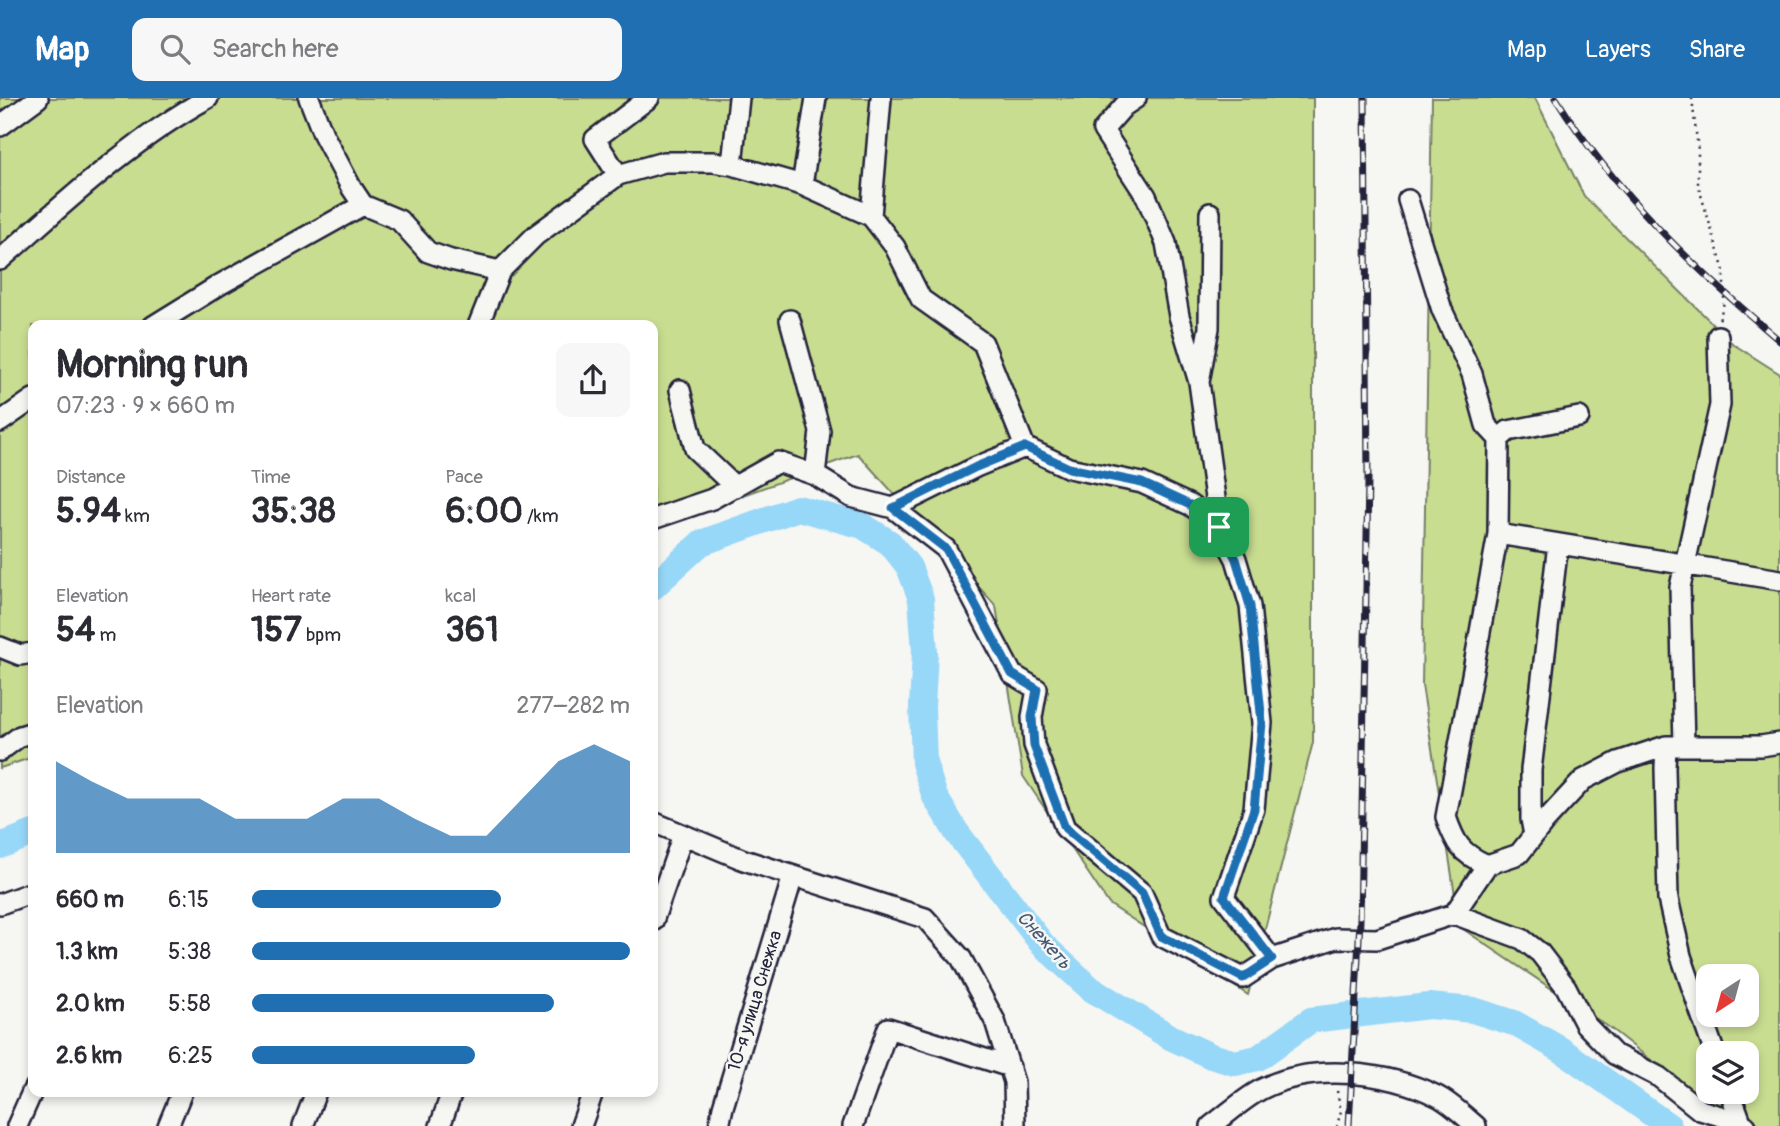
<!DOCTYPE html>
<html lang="en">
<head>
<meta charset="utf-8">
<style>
	:root { --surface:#fff; --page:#f7f7f7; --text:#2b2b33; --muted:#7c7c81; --accent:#1f6fb2 }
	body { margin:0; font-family:Pangolin,sans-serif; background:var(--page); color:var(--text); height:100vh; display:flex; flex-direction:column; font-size:26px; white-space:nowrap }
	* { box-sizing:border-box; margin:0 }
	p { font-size:23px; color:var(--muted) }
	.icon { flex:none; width:38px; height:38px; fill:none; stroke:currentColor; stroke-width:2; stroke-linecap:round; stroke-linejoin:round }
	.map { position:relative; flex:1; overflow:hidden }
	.panel { position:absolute; left:28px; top:222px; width:630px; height:777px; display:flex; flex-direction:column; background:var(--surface); border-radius:14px; box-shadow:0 4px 10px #0003 }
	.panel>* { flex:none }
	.needle { width:46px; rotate:216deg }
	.controls { position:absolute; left:1696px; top:866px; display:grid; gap:14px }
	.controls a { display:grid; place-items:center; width:63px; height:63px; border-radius:14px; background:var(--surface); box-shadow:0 4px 10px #0003; font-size:35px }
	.pin { position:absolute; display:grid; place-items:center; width:60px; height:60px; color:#fff; margin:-30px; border-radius:14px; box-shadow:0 4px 10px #0006 }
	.round { display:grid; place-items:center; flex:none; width:74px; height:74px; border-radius:14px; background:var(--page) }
	.overview { display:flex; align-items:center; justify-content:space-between; height:119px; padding:0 28px }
	h1 { font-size:38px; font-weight:700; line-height:52px }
	.figures { display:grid; grid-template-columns:repeat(3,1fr); gap:10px; height:119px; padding:7px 28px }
	.figures div { display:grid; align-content:center }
	.figures b { font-size:35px; font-weight:700 }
	.figures small { font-size:19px; font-weight:400 }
	.figures p { font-size:19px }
	.chart { height:196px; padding:14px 28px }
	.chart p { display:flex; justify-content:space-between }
	.chart svg { width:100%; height:126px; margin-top:7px; fill:var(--accent); opacity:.7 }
	ul { padding:0 28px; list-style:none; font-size:23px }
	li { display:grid; grid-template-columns:112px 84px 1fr; align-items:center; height:52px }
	li i { height:18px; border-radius:9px; background:var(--accent) }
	header { display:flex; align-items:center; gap:42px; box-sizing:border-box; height:98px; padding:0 35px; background:var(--accent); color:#fff }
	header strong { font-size:33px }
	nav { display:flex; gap:38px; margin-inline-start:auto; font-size:24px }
	.search { width:490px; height:63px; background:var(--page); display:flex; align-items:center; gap:18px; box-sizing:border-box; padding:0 24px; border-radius:14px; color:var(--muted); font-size:26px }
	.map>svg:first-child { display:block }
	.green { fill:#c9dd91; stroke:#768066; stroke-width:2; fill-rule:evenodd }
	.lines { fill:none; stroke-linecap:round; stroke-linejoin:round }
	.river { stroke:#97d7f8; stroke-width:26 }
	.minor-casing { stroke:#22223b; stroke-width:24 }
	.path { stroke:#22223b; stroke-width:2.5; stroke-dasharray:2 5; stroke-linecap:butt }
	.minor { stroke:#f6f6f2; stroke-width:19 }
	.rail-casing { stroke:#22223b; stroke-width:7 }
	.rail { stroke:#f6f6f2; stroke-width:4.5; stroke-dasharray:13; stroke-linecap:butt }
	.route-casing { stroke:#fff; stroke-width:14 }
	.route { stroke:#1f6fb2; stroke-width:9 }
	.labels { text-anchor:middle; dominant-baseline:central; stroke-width:5; stroke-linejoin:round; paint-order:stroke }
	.street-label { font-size:18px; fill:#22223b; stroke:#f6f6f2 }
	.water-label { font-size:19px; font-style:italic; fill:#455874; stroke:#f6f6f2 }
</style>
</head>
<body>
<header>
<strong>Map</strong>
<div class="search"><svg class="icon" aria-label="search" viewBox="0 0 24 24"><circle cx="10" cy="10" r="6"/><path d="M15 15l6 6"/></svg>Search here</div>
<nav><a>Map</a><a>Layers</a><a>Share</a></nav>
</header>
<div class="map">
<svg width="1780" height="1028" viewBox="0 0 1780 1028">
	<rect width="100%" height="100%" fill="#f6f6f2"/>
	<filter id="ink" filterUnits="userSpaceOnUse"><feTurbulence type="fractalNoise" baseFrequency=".0143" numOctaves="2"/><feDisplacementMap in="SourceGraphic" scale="14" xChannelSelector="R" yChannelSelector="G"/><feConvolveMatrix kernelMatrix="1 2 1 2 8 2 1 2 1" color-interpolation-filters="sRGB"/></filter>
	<g filter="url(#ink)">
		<path class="green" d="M 0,0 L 1313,0 L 1313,644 L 1248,897 L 1109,806 L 1023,678 L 996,508 L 858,356 L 653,429 L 653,228 L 33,228 L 33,659 L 0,670 Z
			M 1432,0 L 1535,0 L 1584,98 L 1733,246 L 1780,276 L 1780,1028 L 1735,1028 L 1610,930 L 1460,829 L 1422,587 ZM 1708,878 L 1746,878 L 1746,917 L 1708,917 ZM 1708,956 L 1746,956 L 1746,994 L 1708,994 Z"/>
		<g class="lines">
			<path class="river" d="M 653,489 L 701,445 L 798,410 L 863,428 L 890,445 L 909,469 L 921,501 L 925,554 L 922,609 L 924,665 L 935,699 L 957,735 L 1043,847 L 1091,891 L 1170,939 L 1211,958 L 1235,965 L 1258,960 L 1311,922 L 1429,908 L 1473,912 L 1514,925 L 1560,951 L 1669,1028
				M 0,748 L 33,735"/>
			<g class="minor-casing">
				<path id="minor" d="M 309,0 L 323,36 L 351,89 L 363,107 L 399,122 L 428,154 L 451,162 L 500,173
					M 1136,0 L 1124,8 L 1103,32 L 1146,98 L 1166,145 L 1179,218 L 1199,284
					M 0,28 L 38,0
					M 732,67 L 739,0
					M 618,77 L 595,41 L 649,0
					M 802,87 L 816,0
					M 1408,102 L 1442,212 L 1472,276 L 1486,327 L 1499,341 L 1498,436 L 1446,719 C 1455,745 1460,755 1487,767 L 1519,756 L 1545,723 L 1583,682 L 1618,664 L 1666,648 L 1761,648 L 1780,645
					M 1210,115 L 1209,230 L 1199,284 L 1219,429
					M 871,118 L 881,0
					M 0,162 C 66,104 130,43 208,0
					M 790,222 L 820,333 L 815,377
					M 153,228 L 221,186 L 363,107
					M 478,228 L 500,173 L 536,137 L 618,77 L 664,64 L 713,64 L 732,67 L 802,87 L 871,118 L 895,149 L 921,201 L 983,245 L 1025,349 L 1069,370 L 1142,385 L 1190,407 L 1219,429 L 1236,461 L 1250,508 L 1262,625 L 1254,711 L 1224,799 L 1272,861
					M 680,292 L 695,351 L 735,389
					M 0,324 L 33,301
					M 1499,341 L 1508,333 L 1579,319
					M 893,410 L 946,451 L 1012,576 L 1037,591 L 1032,619 L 1034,647 L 1065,730 L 1142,795 L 1161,838 L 1243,880 L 1272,861 L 1336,840 L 1377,841 L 1454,816 L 1487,767
					M 653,421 L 712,401 L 778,364 L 815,377 L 851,399 L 893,410 L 976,369 L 1025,349
					M 1498,436 L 1780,482
					M 0,549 L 20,557 L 33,555
					M 1666,648 L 1665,670 L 1668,801 L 1681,858 L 1715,956
					M 1684,648 L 1680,489 L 1720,307 L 1718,238
					M 0,653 L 20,638 L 33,634
					M 653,724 L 744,762 L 925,820 L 961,860 L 995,923 L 1014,984 L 1015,1028
					M 1534,737 L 1531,721 L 1531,672 L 1558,446
					M 0,806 L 33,794
					M 1454,816 L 1522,841 L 1540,855 L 1566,889 L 1585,926 L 1614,956 L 1659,979 L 1700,1012 L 1741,1024 L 1746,1028
					M 653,823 L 683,737
					M 1730,994 L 1741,1024
					M 17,1028 L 33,992
					M 168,1028 L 182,994
					M 303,1028 L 316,994
					M 440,1028 L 452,994
					M 581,1028 L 593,994
					M 719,1028 L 723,1009 L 793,778
					M 853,1028 L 888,930 L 1010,969
					M 1211,1028 C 1228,1016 1245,999 1264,990 C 1315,965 1388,974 1437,998 C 1451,1005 1464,1018 1476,1028"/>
			</g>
			<path class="path" d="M 1692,0 L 1698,52 L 1698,87 L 1724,173 L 1724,204 L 1719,223
				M 1337,993 L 1341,1013 L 1337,1028"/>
			<use href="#minor" class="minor"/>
			<g class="rail-casing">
				<path id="rail" d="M 1556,0 C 1615,95 1695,171 1780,243
					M 1349,1028 L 1360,822 L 1368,382 L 1365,0"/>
			</g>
			<use href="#rail" class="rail"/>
		</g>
	</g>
	<g class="lines" filter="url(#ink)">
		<g class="route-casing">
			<path id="route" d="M 1025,349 L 1069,370 L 1142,385 L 1190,407 L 1219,429 L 1236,461 L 1250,508 L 1262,625 L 1254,711 L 1224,799 L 1272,861 L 1243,880 L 1161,838 L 1142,795 L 1065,730 L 1034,648 L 1032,619 L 1037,591 L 1012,576 L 946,451 L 893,410 L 976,369 Z"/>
		</g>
		<use href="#route" class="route"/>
	</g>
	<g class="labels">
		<g class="street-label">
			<text transform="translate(755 903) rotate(-73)">10-я улица Снежка</text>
		</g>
		<g class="water-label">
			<text transform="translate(1044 842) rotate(48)">Снежеть</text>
		</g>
	</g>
</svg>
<div class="controls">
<a><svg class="needle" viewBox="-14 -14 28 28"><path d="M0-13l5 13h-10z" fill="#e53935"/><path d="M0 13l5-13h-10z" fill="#7c7c81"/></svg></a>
<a><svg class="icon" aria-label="layers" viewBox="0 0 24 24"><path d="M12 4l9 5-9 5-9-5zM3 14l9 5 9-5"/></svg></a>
</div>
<div class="pin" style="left:1219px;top:429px;background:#1e9e55"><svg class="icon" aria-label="arrive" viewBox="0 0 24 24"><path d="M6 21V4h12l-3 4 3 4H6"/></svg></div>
<section class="panel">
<div class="overview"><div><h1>Morning run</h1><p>07:23 · 9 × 660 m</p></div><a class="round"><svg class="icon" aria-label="share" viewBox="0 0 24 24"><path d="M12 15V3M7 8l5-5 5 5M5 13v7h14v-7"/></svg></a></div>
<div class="figures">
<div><p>Distance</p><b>5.94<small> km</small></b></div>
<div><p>Time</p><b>35:38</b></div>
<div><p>Pace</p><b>6:00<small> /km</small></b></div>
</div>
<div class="figures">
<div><p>Elevation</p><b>54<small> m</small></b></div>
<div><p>Heart rate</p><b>157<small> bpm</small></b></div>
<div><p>kcal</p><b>361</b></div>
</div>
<div class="chart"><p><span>Elevation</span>277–282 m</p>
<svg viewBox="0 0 160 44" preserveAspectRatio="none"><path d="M0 44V12L10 19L20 25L30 25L40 25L50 32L60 32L70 32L80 25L90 25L100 32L110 38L120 38L130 25L140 12L150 6L160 12V44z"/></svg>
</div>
<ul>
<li><b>660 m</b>6:15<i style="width:66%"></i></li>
<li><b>1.3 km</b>5:38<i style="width:100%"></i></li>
<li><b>2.0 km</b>5:58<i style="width:80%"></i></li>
<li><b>2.6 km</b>6:25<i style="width:59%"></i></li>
</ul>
</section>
</div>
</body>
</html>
